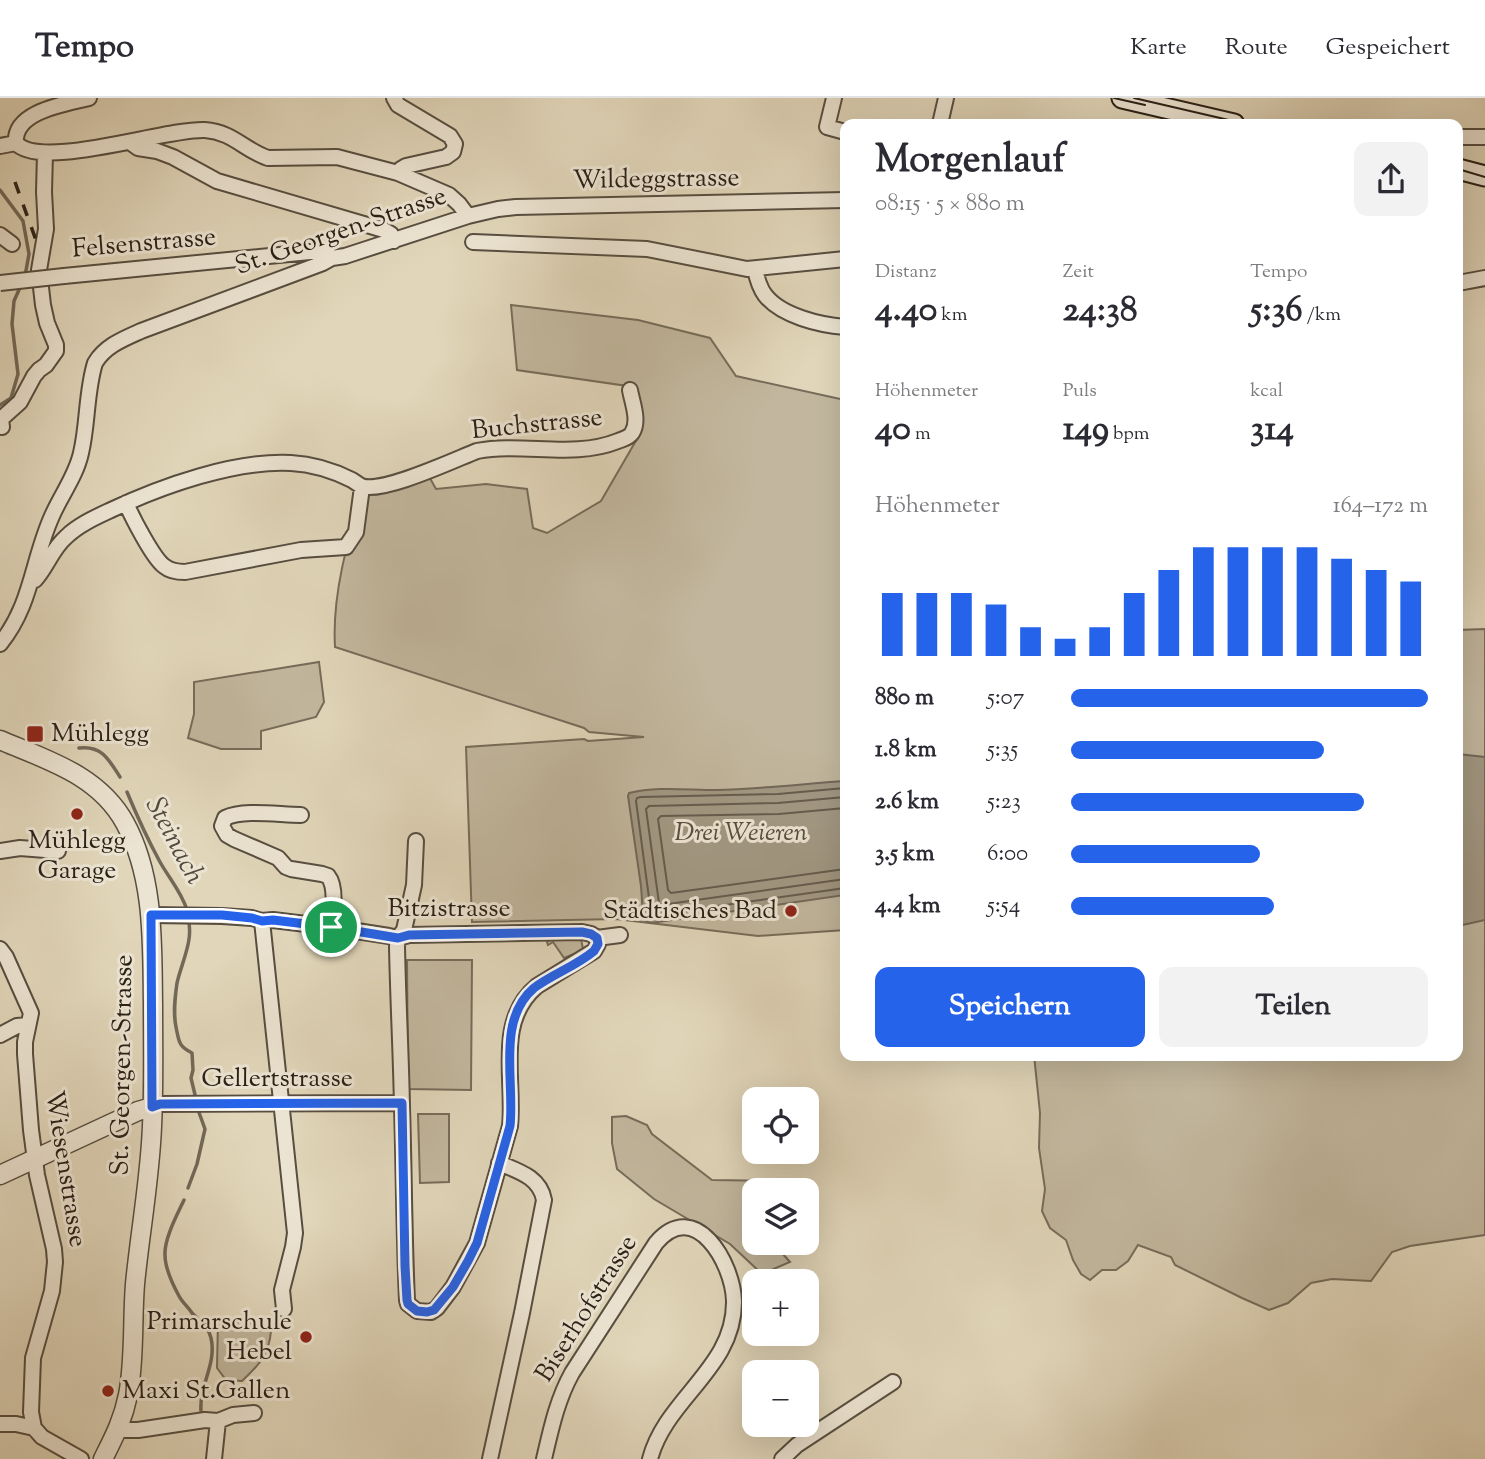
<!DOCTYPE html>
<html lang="de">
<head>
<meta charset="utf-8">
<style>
	:root { --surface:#fff; --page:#f2f2f3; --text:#2b2b33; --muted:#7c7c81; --line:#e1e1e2; --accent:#2563eb }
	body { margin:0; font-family:"Sorts Mill Goudy",serif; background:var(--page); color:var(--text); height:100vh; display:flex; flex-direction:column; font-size:26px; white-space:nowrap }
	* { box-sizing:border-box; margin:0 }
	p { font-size:23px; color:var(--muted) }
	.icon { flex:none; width:38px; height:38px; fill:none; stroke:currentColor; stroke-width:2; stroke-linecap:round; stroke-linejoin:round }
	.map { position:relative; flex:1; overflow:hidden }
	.details { position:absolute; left:840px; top:21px; width:623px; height:942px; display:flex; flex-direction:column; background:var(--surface); border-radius:14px; box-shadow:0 7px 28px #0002 }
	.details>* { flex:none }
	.fabs { position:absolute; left:742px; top:989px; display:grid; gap:14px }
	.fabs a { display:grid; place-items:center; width:77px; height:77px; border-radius:14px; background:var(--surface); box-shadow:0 7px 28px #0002; font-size:35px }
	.pin { position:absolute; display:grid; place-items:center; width:60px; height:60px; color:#fff; margin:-30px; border:4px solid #fff; border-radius:50%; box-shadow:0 2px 7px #0007 }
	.round { display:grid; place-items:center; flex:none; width:74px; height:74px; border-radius:14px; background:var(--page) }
	.overview { display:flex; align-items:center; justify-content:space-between; height:119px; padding:0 35px }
	h1 { font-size:38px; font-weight:700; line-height:52px }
	.figures { display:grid; grid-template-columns:repeat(3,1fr); gap:10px; height:119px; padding:7px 35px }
	.figures div { display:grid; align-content:center }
	.figures b { font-size:35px; font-weight:700 }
	.figures small { font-size:19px; font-weight:400 }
	.figures p { font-size:19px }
	.chart { height:196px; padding:14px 35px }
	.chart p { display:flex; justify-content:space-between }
	.chart svg { width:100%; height:126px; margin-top:7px; stroke:var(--accent); stroke-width:6 }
	.cta { display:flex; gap:14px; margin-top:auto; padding:14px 35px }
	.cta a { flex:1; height:80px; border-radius:14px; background:var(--accent); color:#fff; font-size:28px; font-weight:700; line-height:80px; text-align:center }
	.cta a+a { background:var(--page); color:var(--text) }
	ul { padding:0 35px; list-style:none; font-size:23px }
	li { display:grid; grid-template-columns:112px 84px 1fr; align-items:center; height:52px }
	li i { height:18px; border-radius:9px; background:var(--accent) }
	header { display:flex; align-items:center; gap:42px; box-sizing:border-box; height:98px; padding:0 35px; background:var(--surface); border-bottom:2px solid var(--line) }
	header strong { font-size:33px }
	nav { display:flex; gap:38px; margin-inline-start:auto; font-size:24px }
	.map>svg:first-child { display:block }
	.green { fill:#c2b79e; stroke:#766c5a; stroke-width:2 }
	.water { fill:#a29883; stroke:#726858; stroke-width:2 }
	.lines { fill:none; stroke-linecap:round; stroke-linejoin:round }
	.shore { stroke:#665c4d; stroke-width:2 }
	.stream { stroke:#726858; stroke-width:3.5 }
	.minor-casing { stroke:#574e40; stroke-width:18 }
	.tertiary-casing { stroke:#574e40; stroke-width:21 }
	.secondary-casing { stroke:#292017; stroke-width:23 }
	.minor { stroke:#ece4d2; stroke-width:14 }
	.tertiary { stroke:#ece4d2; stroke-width:18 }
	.secondary { stroke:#ece4d2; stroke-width:19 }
	.tram { stroke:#292017; stroke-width:2 }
	.rail { stroke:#292017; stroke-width:3.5; stroke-dasharray:12 12; stroke-linecap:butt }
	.minor-bridge-casing { stroke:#574e40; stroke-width:18; stroke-linecap:butt }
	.minor-bridge { stroke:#ece4d2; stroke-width:14 }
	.route-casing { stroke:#fff; stroke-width:14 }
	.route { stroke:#2563eb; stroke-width:9 }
	.poi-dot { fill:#8f2418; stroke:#ece4d2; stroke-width:2.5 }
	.labels { text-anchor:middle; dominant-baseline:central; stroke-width:6; stroke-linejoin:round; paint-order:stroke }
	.street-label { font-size:26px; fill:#292017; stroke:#ece4d2 }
	.poi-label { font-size:26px; fill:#292017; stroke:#ece4d2; text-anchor:start }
	.park-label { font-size:26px; font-style:italic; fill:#574d40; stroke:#ece4d2 }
	.water-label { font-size:28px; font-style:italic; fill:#534a3d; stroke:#ece4d2 }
</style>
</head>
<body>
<header>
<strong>Tempo</strong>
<nav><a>Karte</a><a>Route</a><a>Gespeichert</a></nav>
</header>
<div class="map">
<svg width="1485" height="1361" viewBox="0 0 1485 1361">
	<rect width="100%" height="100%" fill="#e1d6ba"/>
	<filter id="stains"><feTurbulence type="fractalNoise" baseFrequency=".00286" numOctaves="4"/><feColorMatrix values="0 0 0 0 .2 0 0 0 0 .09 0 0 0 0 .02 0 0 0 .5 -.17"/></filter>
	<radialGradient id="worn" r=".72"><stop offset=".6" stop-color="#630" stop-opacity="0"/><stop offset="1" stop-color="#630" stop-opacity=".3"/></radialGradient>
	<path class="green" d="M 511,207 L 638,222 L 710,240 L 736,278 L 845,302 L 845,832 L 758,838 L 616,821 L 472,824 L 466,649 L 584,641 L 588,643 L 644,639 L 589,634 L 584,630 L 335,549 C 332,497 347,445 362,396 L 426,373 L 436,391 L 486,386 L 527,391 L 533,430 L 547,435 L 601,403 L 641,334 L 634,289 L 517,272 Z
		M 1485,531 L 1485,1137 L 1410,1148 L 1392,1154 L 1371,1183 L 1332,1181 L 1311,1185 L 1288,1205 L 1269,1212 L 1242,1200 L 1175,1167 L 1171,1159 L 1138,1147 L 1128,1163 L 1116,1172 L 1102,1172 L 1090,1182 L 1081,1176 L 1073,1162 L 1066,1142 L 1050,1130 L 1042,1113 L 1045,1091 L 1039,1050 L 1040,1015 L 1034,957 L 1458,957 L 1458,532 Z
		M 319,564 L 324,604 L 316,619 L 261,633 L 261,651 L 221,651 L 188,640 L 194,616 L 194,584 Z
		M 551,841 L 581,841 L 583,851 L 574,856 L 564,860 L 553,844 L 548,847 L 547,844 Z
		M 407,862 L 472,862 L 471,992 L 408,991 Z
		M 418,1016 L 449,1016 L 449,1084 L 420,1085 Z
		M 626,1018 L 647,1027 L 652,1036 L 712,1082 L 781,1083 L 778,1092 L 754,1092 L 754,1144 L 773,1145 L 790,1164 L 762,1176 L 730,1146 L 654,1101 L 617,1071 L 612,1045 L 612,1019 Z
		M 218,1222 L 263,1226 L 271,1233 C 269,1257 259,1267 242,1283 L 226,1282 L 217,1270 Z"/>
	<path class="water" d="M 1458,656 L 1485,659 L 1485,822 L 1458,828 Z
		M 845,683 L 845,797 L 651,825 L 645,823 L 643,816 L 641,788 L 628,698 L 629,695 C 657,688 687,692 716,692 C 759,691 802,686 845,683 Z"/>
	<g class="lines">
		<path class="shore" d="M 845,690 L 778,696 L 641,699 L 637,700 L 636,703 L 651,815 L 653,817 L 845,790
			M 845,699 L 778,705 L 649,708 L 646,711 L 659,805 L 661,807 L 845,781
			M 845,710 L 779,716 L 661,718 L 658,721 L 668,792 L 671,795 L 845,771"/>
		<path class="stream" d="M 0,92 L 23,123 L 29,156 L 25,178
			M 0,307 L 11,300 L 18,276 L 12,226 L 14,203 L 22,185
			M 79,650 C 102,647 109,662 120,679
			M 127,694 C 137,718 148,742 160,764 C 169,780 182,795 187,812
			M 188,820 C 194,842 182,863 177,885 C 175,899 173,914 176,929 C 179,943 178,948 192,955 L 193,972 L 191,980 L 196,1001
			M 188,1090 L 197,1066 L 205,1031 L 197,1009
			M 184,1102 C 177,1117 164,1141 165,1157 C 165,1170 173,1187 179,1198 C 182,1204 188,1209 192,1215 C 199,1223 209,1229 211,1240 C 217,1266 199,1287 201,1313"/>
		<g class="minor-casing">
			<path id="minor" d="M 394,0 L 398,7 L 450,38 L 455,46 L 453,54 L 446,59 L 406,68 L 401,71 L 398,75
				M 834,0 L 827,29 L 845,34
				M 940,26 L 946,0
				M 1458,39 L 1485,39
				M 16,45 C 13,13 66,6 89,0
				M 131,45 L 138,50 L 157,53 L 173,59 L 217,83 L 384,132 L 391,136 L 394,143
				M 0,48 L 16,45 C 41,73 166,30 205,32 C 233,34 244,52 268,60 L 337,59 L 398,75 L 449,97 L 459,106 L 468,118
				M 0,137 L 12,146
				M 473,144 L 647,151 L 747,171 L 845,161
				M 755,171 C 757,181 759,189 765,197 C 781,218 820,227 845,229
				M 64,178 L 320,153 L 326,155 L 332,160
				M 1458,185 L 1485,180
				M 2,329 L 1,321 L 20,304 L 34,278 L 39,272 L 46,267 L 56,253 L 56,247 L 47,225 L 43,207 L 39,172 L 46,131 L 44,94 L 45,55
				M 126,405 C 132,419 153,460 164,468 C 170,473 178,474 185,474 L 301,452 L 346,449 L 356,434 L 362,389
				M 35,482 C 47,469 52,451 66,439 C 78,427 96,419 111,412 C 162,388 235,362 291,365 C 311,366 334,373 352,382 C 355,384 358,386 361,388 C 382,396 454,362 477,353 C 524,344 573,361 618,343 C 623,341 629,340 632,335 C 640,323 632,304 630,292
				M 0,546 C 32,507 32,462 52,418 C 61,397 76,378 81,355 C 88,326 86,294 95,265 C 105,248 123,241 141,233 L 323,165 L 332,160 L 345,158 L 468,118 L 498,111 L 516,109 L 845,102
				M 301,717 C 279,717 244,711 225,720 L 222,728 L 227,737 L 234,741 L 278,760 L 286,769 L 291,771 L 322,776 L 328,778 C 337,789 333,816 331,829
				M 416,743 L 414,787 L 404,832 L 398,840 L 397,848 C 398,902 401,955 402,1009 C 404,1073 404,1138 407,1202 L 408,1206 L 417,1213 L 431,1214 L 437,1210 L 453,1189 L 477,1145 L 510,1028 C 515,981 495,923 537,888 L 594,853 L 598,846 L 597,840
				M 0,753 L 20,750 L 58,753
				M 151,817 L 222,818 L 252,820 L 262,823 L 273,822 L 331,829 L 389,838 L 398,840 L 409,837 L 582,834 L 591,836 L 597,840 L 620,837
				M 262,823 L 295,1135 L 293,1149 L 282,1192 L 284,1211
				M 0,851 L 6,859 L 31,915 L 25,944 L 25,956 L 31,1032 L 37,1077 L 54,1151 L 55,1164 L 52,1193 L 33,1260 L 31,1314 L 34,1330 L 42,1339 L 81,1361
				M 0,937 L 17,928 L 28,927
				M 152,1009 L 160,1006 L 402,1005
				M 0,1326 L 16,1326 L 34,1330
				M 119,1329 L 126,1332 L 138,1332 L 205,1322 L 218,1323 L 233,1317 L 254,1315
				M 214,1361 L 218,1323
				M 490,1361 L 522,1215 L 544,1102 C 540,1079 518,1073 499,1065
				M 544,1361 C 551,1331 557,1302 572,1275 L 656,1145 C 695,1099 733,1165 734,1203 C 735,1270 666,1300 650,1361
				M 782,1361 L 797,1347 L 893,1284"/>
		</g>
		<g class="tertiary-casing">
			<path id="tertiary" d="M 0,642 C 47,662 99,677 125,725 C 155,780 152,846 153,906 C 153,947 154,988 152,1028 C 150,1081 140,1134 135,1186 C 132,1223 135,1261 128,1297 C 123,1322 114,1339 103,1361
				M 0,1077 L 138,1013 L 152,1009"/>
		</g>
		<g class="secondary-casing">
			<path id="secondary" d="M 1122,0 L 1234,26
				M 1458,71 L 1485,78"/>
		</g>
		<use href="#minor" class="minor"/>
		<use href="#tertiary" class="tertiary"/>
		<use href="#secondary" class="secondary"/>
		<path class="tram" d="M 1114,0 L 1145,7
			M 1134,0 L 1246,26
			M 1458,71 L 1485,79"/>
		<path class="rail" d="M 15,84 L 37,145"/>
		<g class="minor-bridge-casing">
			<path id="minor-bridge" d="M 0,185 L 64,178"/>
		</g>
		<use href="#minor-bridge" class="minor-bridge"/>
	</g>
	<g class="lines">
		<g class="route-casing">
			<path id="route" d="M 151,817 L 222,817 L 252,820 L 262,823 L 273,822 L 331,829 L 398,840 L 409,837 L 582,834 L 591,836 L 597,840 L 598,846 L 594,853 C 576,868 553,876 534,890 C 496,922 515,984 510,1028 L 477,1145 L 468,1163 L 453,1189 L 434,1212 L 427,1214 L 417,1213 L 408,1206 L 407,1202 L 405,1168 L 402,1005 L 160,1006 L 152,1009 Z"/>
		</g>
		<use href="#route" class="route"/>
	</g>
	<g class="poi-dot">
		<rect x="26" y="627" width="18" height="18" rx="3.5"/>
		<circle cx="77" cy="716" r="7"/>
		<circle cx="791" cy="813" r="7"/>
		<circle cx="306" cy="1239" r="7"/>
		<circle cx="108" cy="1293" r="7"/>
	</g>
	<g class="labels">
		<g class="street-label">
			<text transform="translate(656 82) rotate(-1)">Wildeggstrasse</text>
			<text transform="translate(341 134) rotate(-19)">St. Georgen-Strasse</text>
			<text transform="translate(144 146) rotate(-5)">Felsenstrasse</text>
			<text transform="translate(537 327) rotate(-6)">Buchstrasse</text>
			<text x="449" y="811">Bitzistrasse</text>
			<text transform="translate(123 967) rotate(-89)">St. Georgen-Strasse</text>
			<text x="277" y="981">Gellertstrasse</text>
			<text transform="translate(65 1071) rotate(81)">Wiesenstrasse</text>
			<text transform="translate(587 1211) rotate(-58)">Biserhofstrasse</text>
		</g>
		<g class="poi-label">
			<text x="51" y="636">Mühlegg</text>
			<text x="77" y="743" text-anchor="middle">Mühlegg<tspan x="77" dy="30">Garage</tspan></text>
			<text x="777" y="813" text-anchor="end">Städtisches Bad</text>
			<text x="292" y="1224" text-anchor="end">Primarschule<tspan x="292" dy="30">Hebel</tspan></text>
			<text x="122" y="1293">Maxi St.Gallen</text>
		</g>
		<g class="park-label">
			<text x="741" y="735">Drei Weieren</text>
		</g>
		<g class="water-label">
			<text transform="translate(174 743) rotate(62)">Steinach</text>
		</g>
	</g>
	<rect width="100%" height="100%" filter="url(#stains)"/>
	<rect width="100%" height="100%" fill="url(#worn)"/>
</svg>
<div class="fabs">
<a><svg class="icon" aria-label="locate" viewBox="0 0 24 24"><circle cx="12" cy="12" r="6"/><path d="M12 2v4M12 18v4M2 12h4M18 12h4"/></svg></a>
<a><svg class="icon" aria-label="layers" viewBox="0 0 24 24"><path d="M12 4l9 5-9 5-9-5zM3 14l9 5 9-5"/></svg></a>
<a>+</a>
<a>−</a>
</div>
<div class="pin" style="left:331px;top:829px;background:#1e9e55"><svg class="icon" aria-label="arrive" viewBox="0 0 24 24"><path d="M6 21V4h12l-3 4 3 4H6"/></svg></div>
<section class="details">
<div class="overview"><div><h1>Morgenlauf</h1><p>08:15 · 5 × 880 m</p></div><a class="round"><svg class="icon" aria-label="share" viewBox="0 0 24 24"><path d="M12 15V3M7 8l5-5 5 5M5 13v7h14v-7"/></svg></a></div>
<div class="figures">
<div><p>Distanz</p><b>4.40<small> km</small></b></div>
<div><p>Zeit</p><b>24:38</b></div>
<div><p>Tempo</p><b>5:36<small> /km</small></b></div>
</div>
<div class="figures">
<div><p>Höhenmeter</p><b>40<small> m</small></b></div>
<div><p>Puls</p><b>149<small> bpm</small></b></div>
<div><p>kcal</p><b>314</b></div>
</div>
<div class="chart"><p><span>Höhenmeter</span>164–172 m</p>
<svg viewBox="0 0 160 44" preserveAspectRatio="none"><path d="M5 44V22M15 44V22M25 44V22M35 44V26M45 44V34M55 44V38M65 44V34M75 44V22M85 44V14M95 44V6M105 44V6M115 44V6M125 44V6M135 44V10M145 44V14M155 44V18"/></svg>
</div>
<ul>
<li><b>880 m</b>5:07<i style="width:100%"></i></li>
<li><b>1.8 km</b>5:35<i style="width:71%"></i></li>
<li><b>2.6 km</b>5:23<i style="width:82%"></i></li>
<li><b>3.5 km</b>6:00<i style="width:53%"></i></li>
<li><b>4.4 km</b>5:54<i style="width:57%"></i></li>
</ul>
<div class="cta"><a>Speichern</a><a>Teilen</a></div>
</section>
</div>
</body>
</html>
